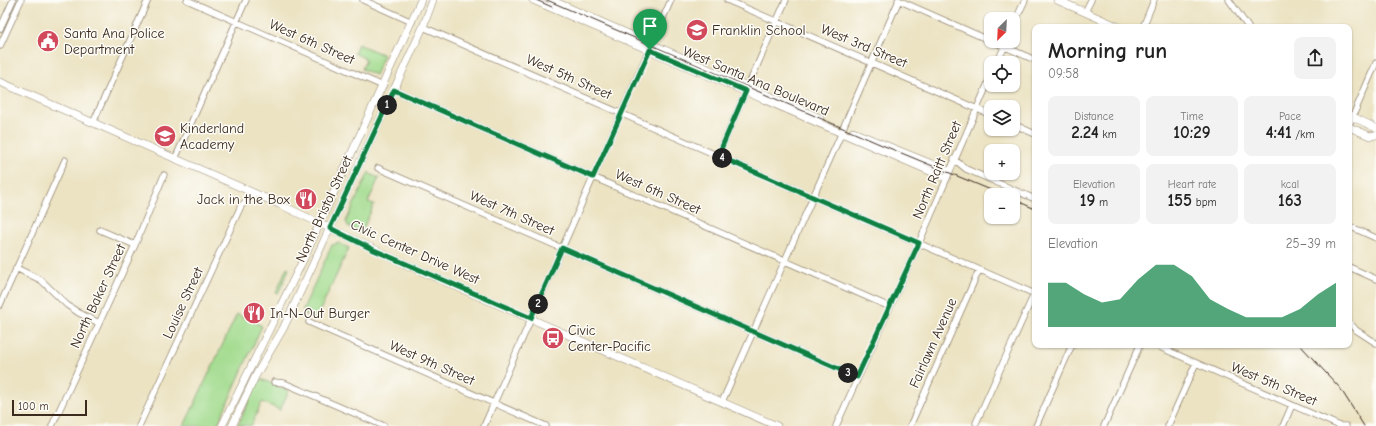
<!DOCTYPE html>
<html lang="en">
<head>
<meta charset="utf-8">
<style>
	:root { --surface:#fff; --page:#f2f2f2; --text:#222; --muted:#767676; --accent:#0b8043 }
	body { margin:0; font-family:"Comic Neue",sans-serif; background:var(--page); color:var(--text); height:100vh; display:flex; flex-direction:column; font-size:15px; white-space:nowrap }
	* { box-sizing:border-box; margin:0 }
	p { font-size:13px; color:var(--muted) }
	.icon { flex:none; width:22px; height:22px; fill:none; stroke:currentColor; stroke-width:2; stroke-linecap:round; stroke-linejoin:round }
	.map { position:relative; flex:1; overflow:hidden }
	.drawer { position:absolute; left:1032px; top:24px; width:320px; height:324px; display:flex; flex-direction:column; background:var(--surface); border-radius:8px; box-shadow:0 1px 3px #0004 }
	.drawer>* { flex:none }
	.needle { width:26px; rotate:204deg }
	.fabs { position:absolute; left:984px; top:12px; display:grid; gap:8px }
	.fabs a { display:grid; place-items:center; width:36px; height:36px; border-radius:8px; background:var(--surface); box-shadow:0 1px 3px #0004; font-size:20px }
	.scale { position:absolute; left:12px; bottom:10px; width:75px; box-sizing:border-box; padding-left:4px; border:2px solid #3b2a1e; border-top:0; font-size:11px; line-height:14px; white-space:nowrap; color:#3b2a1e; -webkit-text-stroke:3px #fdfcf7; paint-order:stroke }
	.pin { position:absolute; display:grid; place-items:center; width:34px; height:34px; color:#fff; margin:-41px -17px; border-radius:50% 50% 50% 0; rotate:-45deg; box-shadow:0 0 4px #0007 }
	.pin .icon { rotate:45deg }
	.km { position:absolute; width:20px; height:20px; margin:-10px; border-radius:50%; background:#222; color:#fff; font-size:11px; line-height:20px; text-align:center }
	.round { display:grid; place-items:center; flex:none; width:42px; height:42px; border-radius:8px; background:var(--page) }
	.head { display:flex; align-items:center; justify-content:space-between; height:68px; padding:0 16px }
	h1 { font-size:22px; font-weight:600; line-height:30px }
	.figures { display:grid; grid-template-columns:repeat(3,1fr); gap:6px; height:68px; padding:4px 16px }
	.figures div { display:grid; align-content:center; border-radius:8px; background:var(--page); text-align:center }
	.figures b { font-size:17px; font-weight:600 }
	.figures small { font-size:11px; font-weight:400 }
	.figures p { font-size:11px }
	.chart { height:112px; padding:8px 16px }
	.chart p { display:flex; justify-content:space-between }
	.chart svg { width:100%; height:72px; margin-top:4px; fill:var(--accent); opacity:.7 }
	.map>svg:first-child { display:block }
	.green { fill:#a2db8e; stroke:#6e8256 }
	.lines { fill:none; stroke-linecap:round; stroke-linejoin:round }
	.minor-casing { stroke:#948670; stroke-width:7 }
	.major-casing { stroke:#948670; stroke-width:8 }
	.minor { stroke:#fff; stroke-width:5.5 }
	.major { stroke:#fff; stroke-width:7 }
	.tram { stroke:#3b2a1e; stroke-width:1 }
	.route-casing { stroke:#fff; stroke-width:8 }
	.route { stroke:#0b8043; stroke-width:5 }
	.labels { text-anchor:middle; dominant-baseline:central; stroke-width:3; stroke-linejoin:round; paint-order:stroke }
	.poi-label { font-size:14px; fill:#3b2a1e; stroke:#fdfcf7; text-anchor:start }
	.street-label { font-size:14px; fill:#3b2a1e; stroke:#fdfcf7 }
</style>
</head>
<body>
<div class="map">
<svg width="1376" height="426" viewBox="0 0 1376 426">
	<rect width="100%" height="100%" fill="#fdfcf7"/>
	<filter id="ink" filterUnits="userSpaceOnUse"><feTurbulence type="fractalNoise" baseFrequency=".025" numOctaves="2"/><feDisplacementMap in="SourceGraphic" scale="8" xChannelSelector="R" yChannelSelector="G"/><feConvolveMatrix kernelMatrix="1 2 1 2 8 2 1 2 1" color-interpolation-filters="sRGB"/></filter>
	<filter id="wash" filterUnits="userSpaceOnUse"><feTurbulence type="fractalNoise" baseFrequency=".012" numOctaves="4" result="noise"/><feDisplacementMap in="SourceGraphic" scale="16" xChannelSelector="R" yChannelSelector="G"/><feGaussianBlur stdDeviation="0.9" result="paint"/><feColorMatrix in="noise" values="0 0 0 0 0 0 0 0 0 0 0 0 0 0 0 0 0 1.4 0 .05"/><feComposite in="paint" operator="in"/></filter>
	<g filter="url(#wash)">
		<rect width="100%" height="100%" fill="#ece3c3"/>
		<path class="green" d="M 358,44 L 384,55 L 375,75 L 362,69 L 366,59 L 354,53 Z
			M 369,172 L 372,175 L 379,178 L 368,202 L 374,204 L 361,234 L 348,226 L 346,221 Z
			M 339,243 L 349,248 L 316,319 L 304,313 L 303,309 L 332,245 Z
			M 287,267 L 289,269 L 278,294 L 276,293 Z
			M 237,314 L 262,326 L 217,426 L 184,426 Z
			M 261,379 L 289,391 L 280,410 L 262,402 L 251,426 L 238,425 L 257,383 Z"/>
	</g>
	<g filter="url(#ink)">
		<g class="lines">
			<g class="minor-casing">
				<path id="minor" d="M 187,0 L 383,86
					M 363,0 L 412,22
					M 727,0 L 991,115
					M 898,0 L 991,41
					M 1229,0 L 1248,27
					M 1085,12 L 1091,0
					M 1013,26 L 1025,0
					M 423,27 L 1035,294
					M 1143,27 L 1154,0
					M 0,29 L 13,0
					M 992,41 L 1035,60
					M 0,46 L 21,0
					M 997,63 L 1007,41
					M 748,86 L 786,0
					M 394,90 L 890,307
					M 93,123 L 148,0
					M 1013,124 L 1035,134
					M 1349,125 L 1376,63
					M 843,128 L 899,0
					M 718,156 L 746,91
					M 175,159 L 246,0
					M 954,159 L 966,169 L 1035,199
					M 378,168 L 857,377
					M 1349,226 L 1376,238
					M 100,230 L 135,245
					M 1349,267 L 1376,279
					M 16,268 L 41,280 L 67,305 L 79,313 L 99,323
					M 0,305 L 65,160
					M 309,322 L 546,426
					M 1349,322 L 1356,330 L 1376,343
					M 1155,345 L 1340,426
					M 274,382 L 284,383 L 384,426
					M 722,402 L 842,132
					M 976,423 L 1034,294
					M 52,426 L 135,245 L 164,175
					M 139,426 L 241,206 L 254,193
					M 484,426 L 671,0
					M 836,426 L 919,243 L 991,76
					M 910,426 L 979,270
					M 1036,426 L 1072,345
					M 1104,426 L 1140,345
					M 1168,426 L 1196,363
					M 1283,426 L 1292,405
					M 1340,426 L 1346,426"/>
			</g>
			<g class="major-casing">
				<path id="major" d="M 533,0 L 946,178
					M 551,0 L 820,118
					M 1057,0 L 1119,27
					M 0,82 L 279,204 L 403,263 L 777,426
					M 1349,115 L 1376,128
					M 1349,127 L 1370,136 L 1376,135
					M 853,132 L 949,171
					M 222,426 L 305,256 L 421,0
					M 232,426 L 256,375 L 283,329 L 423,27 L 433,0"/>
			</g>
			<use href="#minor" class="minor"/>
			<use href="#major" class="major"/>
			<path class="tram" d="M 536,0 L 552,7
				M 547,0 L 882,145 L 1003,195
				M 1013,199 L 1035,209
				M 1300,345 L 1340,388 L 1364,426"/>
		</g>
	</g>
	<g class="lines" filter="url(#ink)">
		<g class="route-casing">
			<path id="route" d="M 650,50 L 746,91 L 718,156 L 919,243 L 857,377 L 562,248 L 531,318 L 374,250 L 330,228 L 394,90 L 593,177 Z"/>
		</g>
		<use href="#route" class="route"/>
	</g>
	<defs>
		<g id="school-disc" transform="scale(1.15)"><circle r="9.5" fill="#d1495b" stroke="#fdfcf7"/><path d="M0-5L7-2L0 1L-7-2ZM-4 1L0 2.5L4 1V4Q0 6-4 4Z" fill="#fff"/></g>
		<g id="civic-disc" transform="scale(1.15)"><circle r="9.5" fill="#d1495b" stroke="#fdfcf7"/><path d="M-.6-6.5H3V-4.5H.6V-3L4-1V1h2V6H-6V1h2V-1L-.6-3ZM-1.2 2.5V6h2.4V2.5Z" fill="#fff"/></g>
		<g id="restaurant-disc" transform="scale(1.15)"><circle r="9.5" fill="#d1495b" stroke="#fdfcf7"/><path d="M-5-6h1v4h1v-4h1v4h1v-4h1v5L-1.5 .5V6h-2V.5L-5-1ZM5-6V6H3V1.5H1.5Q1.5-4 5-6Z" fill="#fff"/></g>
		<g id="bus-disc" transform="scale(1.15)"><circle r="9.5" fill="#d1495b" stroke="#fdfcf7"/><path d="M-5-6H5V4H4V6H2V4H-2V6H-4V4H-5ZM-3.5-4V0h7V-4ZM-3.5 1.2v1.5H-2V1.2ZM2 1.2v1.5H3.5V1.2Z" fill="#fff"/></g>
	</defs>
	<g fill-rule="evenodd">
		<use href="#school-disc" x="697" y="30"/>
		<use href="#civic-disc" x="48" y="41"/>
		<use href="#school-disc" x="165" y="136"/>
		<use href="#restaurant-disc" x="306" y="199"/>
		<use href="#restaurant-disc" x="254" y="313"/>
		<use href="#bus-disc" x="553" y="338"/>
	</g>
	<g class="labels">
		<g class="poi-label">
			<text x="712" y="30">Franklin School</text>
			<text x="64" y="33">Santa Ana Police<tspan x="64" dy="16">Department</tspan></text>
			<text x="180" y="128">Kinderland<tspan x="180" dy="16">Academy</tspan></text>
			<text x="290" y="199" text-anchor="end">Jack in the Box</text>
			<text x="270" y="313">In-N-Out Burger</text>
			<text x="568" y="330">Civic<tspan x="568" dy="16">Center-Pacific</tspan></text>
		</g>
		<g class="street-label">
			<text transform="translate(312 42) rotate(24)">West 6th Street</text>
			<text transform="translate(864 46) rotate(23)">West 3rd Street</text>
			<text transform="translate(569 77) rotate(24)">West 5th Street</text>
			<text transform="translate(756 81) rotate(23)">West Santa Ana Boulevard</text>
			<text transform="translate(937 170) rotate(-67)">North Raitt Street</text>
			<text transform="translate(658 192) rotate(24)">West 6th Street</text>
			<text transform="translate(324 209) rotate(-65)">North Bristol Street</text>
			<text transform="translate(512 213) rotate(24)">West 7th Street</text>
			<text transform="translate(415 252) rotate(24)">Civic Center Drive West</text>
			<text transform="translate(98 296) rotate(-65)">North Baker Street</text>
			<text transform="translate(183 303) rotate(-65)">Louise Street</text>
			<text transform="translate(933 343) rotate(-66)">Fairlawn Avenue</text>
			<text transform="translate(432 363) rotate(24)">West 9th Street</text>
			<text transform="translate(1274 384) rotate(23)">West 5th Street</text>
		</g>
	</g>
</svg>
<div class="fabs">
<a><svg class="needle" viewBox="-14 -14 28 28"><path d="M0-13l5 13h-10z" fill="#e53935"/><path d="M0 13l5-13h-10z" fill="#767676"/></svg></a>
<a><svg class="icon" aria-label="locate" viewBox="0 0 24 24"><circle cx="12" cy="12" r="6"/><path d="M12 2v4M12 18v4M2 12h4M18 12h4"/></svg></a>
<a><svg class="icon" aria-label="layers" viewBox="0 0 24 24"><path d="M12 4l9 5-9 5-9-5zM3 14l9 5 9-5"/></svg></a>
<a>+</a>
<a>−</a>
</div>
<div class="scale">100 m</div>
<div class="pin" style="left:650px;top:50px;background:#1e9e55"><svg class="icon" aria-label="arrive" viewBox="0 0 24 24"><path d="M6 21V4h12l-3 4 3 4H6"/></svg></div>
<b class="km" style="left:387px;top:105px">1</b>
<b class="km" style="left:538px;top:304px">2</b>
<b class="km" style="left:848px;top:373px">3</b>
<b class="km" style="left:722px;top:158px">4</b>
<section class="drawer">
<div class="head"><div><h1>Morning run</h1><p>09:58</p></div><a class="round"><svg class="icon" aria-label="share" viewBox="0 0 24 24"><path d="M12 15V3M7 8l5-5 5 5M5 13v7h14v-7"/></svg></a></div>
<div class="figures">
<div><p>Distance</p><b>2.24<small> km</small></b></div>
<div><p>Time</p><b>10:29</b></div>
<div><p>Pace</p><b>4:41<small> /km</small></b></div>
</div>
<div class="figures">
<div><p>Elevation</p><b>19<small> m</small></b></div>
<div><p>Heart rate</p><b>155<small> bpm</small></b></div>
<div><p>kcal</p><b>163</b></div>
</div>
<div class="chart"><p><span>Elevation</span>25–39 m</p>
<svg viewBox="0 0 160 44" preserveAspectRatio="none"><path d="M0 44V17L10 17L20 24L30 29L40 27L50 15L60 6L70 6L80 13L90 27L100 33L110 38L120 38L130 38L140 33L150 24L160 17V44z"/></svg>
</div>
</section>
</div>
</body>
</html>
